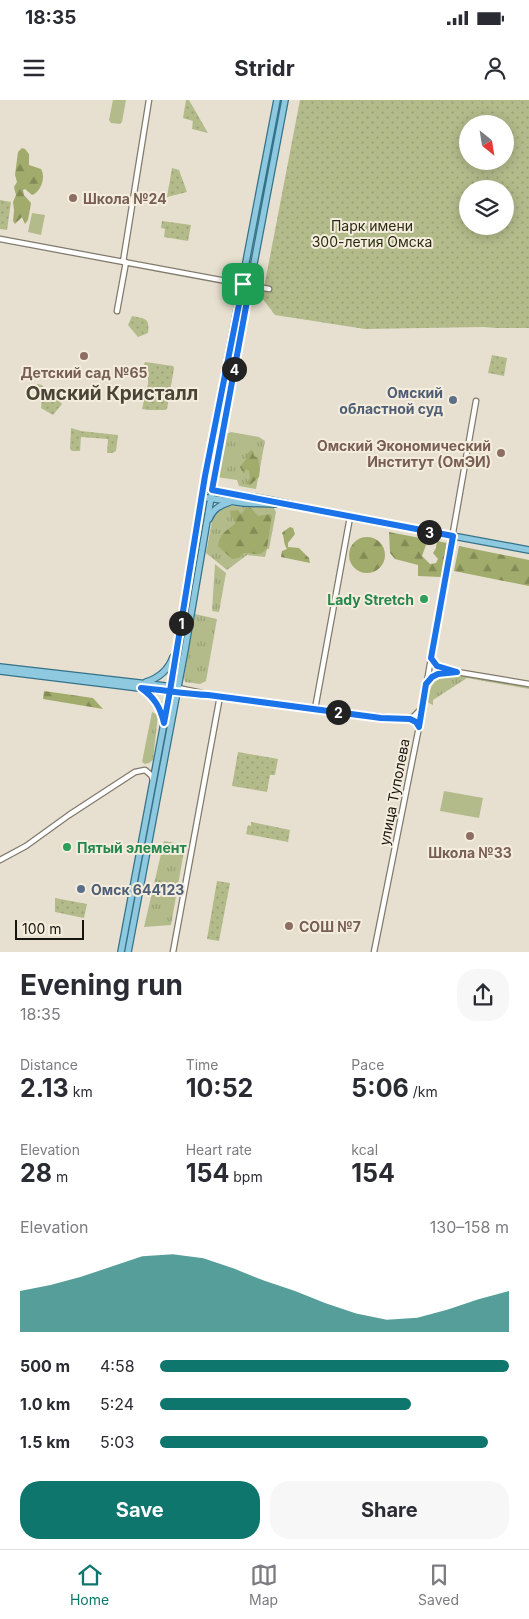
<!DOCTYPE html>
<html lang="en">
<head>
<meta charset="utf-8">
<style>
	:root { --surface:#fff; --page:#f7f7f7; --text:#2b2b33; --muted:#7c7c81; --line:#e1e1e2; --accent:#0f766e }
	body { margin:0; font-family:Inter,sans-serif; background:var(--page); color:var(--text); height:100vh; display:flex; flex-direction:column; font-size:19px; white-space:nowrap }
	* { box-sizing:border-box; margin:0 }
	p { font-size:16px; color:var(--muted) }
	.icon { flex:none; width:28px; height:28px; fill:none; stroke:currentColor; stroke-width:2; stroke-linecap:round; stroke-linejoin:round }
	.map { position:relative; height:852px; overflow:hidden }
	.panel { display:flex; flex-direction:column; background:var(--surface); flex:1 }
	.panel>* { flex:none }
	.needle { width:32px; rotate:150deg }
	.controls { position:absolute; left:459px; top:15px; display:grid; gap:10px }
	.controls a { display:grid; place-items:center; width:55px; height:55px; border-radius:50%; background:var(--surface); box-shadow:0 2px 12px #0003; font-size:25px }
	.scale { position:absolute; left:15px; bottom:12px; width:69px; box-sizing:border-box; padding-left:5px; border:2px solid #17140f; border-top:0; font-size:14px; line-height:18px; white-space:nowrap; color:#17140f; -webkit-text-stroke:4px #f4eddd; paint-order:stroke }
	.pin { position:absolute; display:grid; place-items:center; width:42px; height:42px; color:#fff; margin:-21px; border-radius:10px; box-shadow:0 2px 8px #0006 }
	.km { position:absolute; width:25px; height:25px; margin:-12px; border-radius:50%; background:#222; color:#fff; font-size:14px; line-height:25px; text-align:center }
	.round { display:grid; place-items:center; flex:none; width:52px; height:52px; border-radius:20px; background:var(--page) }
	.overview { display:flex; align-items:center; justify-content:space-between; height:85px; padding:0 20px }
	h1 { font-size:28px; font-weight:700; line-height:38px }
	.figures { display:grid; grid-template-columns:repeat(3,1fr); gap:8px; height:85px; padding:5px 20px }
	.figures div { display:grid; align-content:center }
	.figures b { font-size:25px; font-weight:700 }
	.figures small { font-size:14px; font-weight:400 }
	.figures p { font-size:14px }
	.chart { height:140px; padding:10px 20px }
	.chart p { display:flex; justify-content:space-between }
	.chart svg { width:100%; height:90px; margin-top:5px; fill:var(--accent); opacity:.7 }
	.primary-button { display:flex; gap:10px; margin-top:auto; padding:10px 20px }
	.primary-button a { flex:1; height:58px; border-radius:20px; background:var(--accent); color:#fff; font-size:20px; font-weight:700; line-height:58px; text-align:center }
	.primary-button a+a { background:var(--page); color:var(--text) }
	ul { padding:0 20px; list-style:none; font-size:16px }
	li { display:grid; grid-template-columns:80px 60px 1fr; align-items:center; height:38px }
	li i { height:12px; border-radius:6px; background:var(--accent) }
	.status { display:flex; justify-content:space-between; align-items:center; height:35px; padding:0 25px; background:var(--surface); direction:ltr }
	.status svg { height:14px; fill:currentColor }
	header { display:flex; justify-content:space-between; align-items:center; height:65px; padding:0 20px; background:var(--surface); font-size:22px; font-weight:700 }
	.menu { display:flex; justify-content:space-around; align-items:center; height:70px; border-top:1px solid var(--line); background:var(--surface); font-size:14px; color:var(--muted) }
	.menu a { display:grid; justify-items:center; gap:2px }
	.menu .current { color:var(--accent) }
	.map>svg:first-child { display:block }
	.grass { fill:url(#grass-tufts) }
	.forest { fill:url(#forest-firs) }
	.park { fill:url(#park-dots); fill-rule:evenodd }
	.garden { fill:#b3bb8b }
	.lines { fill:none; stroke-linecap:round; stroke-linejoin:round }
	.minor-casing { stroke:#817a6c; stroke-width:7 }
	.major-casing { stroke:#347289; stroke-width:8 }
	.minor { stroke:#fff; stroke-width:4.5 }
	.major { stroke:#8ec9e0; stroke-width:5.5 }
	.route-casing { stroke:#fff; stroke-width:10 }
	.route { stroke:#1a73e8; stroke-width:6 }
	.education-dot { fill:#8d6e63; stroke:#f4eddd; stroke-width:2 }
	.service-dot { fill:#5c6f8a; stroke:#f4eddd; stroke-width:2 }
	.leisure-dot { fill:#2e9e5b; stroke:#f4eddd; stroke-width:2 }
	.labels { text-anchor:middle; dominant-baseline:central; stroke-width:4; stroke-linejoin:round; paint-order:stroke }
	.education-label { font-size:14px; font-weight:bold; fill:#785e54; stroke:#f4eddd; text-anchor:start }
	.park-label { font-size:14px; fill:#292c10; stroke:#f4eddd }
	.service-label { font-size:14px; font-weight:bold; fill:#4e5e75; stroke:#f4eddd; text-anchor:end }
	.leisure-label { font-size:14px; font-weight:bold; fill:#27864d; stroke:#f4eddd; text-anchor:end }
	.street-label { font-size:14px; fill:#17140f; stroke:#f4eddd }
	.district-label { font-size:19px; font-weight:bold; fill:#4a4437; stroke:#f4eddd }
</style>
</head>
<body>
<div class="status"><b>18:35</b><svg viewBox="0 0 49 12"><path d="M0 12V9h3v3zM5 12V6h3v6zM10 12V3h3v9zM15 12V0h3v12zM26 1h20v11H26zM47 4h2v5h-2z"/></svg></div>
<header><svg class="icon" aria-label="menu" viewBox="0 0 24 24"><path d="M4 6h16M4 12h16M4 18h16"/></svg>Stridr<svg class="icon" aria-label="person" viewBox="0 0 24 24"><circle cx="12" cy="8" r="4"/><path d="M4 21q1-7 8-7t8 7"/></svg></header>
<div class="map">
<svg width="529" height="852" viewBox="0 0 529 852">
	<defs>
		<pattern id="grass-tufts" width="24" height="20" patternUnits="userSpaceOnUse" patternTransform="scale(1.25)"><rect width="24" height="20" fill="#b3bb8b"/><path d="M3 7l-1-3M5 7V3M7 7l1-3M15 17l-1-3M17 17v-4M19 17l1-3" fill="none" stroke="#99a077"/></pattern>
		<pattern id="forest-firs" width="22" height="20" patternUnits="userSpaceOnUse" patternTransform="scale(1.25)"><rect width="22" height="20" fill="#a1ab6b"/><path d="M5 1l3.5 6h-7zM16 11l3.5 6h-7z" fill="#828a56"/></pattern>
		<pattern id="park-dots" width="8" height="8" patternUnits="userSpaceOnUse" patternTransform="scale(1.25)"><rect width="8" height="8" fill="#b3bb8b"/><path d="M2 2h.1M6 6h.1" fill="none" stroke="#99a077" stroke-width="1.8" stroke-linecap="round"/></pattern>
	</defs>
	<rect width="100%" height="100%" fill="#e7e0d0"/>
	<path class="grass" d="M 232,248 L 234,249 L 210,381 L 207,380 Z
		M 231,332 L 259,337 L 265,341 L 256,389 L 239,386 L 237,380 L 216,377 L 223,337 L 226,334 Z
		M 205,400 L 206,400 L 176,579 L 175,579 Z
		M 227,406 L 270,407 L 273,407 L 276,412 L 269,449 L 267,449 L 265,457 L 247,455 L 227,470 L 206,453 L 213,416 L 219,410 Z
		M 215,464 L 226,473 L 219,512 L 212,511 Z
		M 195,514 L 217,519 L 206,581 L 200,584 L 185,582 L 184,577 Z
		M 457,574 L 468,575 L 529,587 L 529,589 L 467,578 L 433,600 L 433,605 L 427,602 C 431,581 435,578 457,574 Z
		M 152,612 L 158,615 L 153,660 L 149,663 L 145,664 L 142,662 Z
		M 164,741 L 185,745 L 171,825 L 144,827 Z"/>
	<path class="forest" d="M 22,48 L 25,49 L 29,54 L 29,65 L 41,69 C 46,77 41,92 32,95 L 25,89 L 23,90 L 24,95 L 31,103 L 28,120 L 25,124 L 22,117 L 15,124 L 13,121 L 14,110 L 13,102 L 16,95 L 14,87 L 17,82 L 15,75 L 18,52 Z
		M 251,350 L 253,351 L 254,356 L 258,358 L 260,368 L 259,377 L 250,385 L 246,384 L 246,383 L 250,378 L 249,371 L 246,369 L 244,374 L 240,367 L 247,358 L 247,354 Z
		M 246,408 L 251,408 L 258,416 L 270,414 L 272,416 L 267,448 C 261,458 253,452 244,453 L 239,458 L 232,459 L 218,446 C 219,435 226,430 235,424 L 235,421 L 231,416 L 230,411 L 238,410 L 241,414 Z
		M 290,427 L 293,428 L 295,434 L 288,443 L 288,447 L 299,448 L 309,458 L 310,463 L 281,457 L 282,451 L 287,449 C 283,443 285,439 282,433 L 284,431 Z
		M 389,432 L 420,438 L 426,445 L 422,456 L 430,464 L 436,463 L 438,459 L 433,453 L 436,448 L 437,441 L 447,443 L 441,477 L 418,476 L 418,465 L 395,459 L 390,453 Z
		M349 455a18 18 0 1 1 36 0a18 18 0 1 1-36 0Z
		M 459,446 L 529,460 L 529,486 L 454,471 Z
		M 44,591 L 93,598 L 103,609 L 43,599 Z"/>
	<path class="park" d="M 186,0 L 189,0 L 208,33 L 192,29 L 193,21 L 183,18 Z
		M 300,0 L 529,0 L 529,228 L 496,228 L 484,227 L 365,229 L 275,215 L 262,198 ZM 468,24 L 505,24 L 505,61 L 468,61 ZM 468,89 L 505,89 L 505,126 L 468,126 Z
		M 172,68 L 179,70 L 187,92 L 167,97 Z
		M 0,100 L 11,102 L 7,130 L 0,129 Z
		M 162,121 L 191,125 L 188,141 L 164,137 L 165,129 L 161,128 Z
		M 132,216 C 145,219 150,217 148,233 L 138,237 L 128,225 Z
		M 492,255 L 507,258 L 504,276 L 488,273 Z
		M 145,262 L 173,266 L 174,268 L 167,309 L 165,310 L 148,310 L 142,309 L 148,284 L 148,274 L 144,264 Z
		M 37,284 L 42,285 L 52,298 L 57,298 L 62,304 L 53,315 L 41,308 L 42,299 L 35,294 Z
		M 71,328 L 81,331 L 118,335 L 116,351 L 112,353 L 107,353 L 108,339 L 81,337 L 80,351 L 72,351 L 70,349 Z
		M 238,652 L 278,659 L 275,675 L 270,675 L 267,692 L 232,686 Z
		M 251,722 L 290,730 L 288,742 L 246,734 L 248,725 L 251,726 Z
		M 217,781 L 230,783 L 219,841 L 207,839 Z
		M 55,798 L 87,804 L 84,818 L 55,812 Z"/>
	<path class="garden" d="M 113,0 L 126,0 L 122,22 L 120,24 L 111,23 L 109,20 Z
		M 32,113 L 45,115 L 41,135 L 28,132 Z
		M 444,691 L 483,698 L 479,718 L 440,711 Z"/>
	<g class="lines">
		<g class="minor-casing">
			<path id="minor" d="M 0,139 L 269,189
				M 123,162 L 149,0
				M 117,211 L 126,162
				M 431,558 L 437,566 L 457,572 L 529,584
				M 427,583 L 438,574 L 453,572
				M 178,588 L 202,593
				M 177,593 L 208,595 L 399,619 L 413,617 L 420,610
				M 315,609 L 350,417
				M 0,760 L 26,746 L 69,715 L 135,672 L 145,670 L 151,675 L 153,680
				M 173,852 L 220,596
				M 374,852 L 419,627 L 476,301"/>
		</g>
		<g class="major-casing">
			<path id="major" d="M 203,388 L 270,400 L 350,417 L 529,450
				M 207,398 L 244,403 L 275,404
				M 209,419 C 213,409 220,405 230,402
				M 0,567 L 174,587
				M 0,571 L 172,592
				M 146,582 C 159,578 168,571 173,557
				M 143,589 L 158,604 L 163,620
				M 121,852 L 170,591 L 205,376 L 277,0
				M 128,852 L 185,550 L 223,327 L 285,0"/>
		</g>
		<use href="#minor" class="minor"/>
		<use href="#major" class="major"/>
	</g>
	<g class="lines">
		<g class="route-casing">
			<path id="route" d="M 243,184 L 205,376 L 170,591 L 164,623 C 160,607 155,598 141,588 C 164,590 186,594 208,595 L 381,618 L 410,619 L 416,622 L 419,627 L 426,584 L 432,577 L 438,574 L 457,572 L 437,566 L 431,558 L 453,436 L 212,390 L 250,185 L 243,184"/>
		</g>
		<use href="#route" class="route"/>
	</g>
	<g class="education-dot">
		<circle cx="73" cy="98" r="5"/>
		<circle cx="84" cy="256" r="5"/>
		<circle cx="501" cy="353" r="5"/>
		<circle cx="470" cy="736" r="5"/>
		<circle cx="289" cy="826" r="5"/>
	</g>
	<g class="service-dot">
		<circle cx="453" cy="300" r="5"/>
		<circle cx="81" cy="789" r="5"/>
	</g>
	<g class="leisure-dot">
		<circle cx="424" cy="499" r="5"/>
		<circle cx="67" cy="747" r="5"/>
	</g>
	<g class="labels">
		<g class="education-label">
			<text x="83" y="98">Школа №24</text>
			<text x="84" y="272" text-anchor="middle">Детский сад №65</text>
			<text x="491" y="345" text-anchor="end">Омский Экономический<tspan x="491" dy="16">Институт (ОмЭИ)</tspan></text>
			<text x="470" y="752" text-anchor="middle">Школа №33</text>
			<text x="299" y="826">СОШ №7</text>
		</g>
		<g class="park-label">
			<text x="372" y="125">Парк имени<tspan x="372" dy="16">300-летия Омска</tspan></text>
		</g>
		<g class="service-label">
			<text x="443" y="292">Омский<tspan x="443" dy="16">областной суд</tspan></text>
			<text x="91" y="789" text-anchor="start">Омск 644123</text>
		</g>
		<g class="leisure-label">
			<text x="414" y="499">Lady Stretch</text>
			<text x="77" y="747" text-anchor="start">Пятый элемент</text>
		</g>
		<g class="street-label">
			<text transform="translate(394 692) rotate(-79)">улица Туполева</text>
		</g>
		<g class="district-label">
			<text x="112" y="293">Омский Кристалл</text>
		</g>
	</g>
</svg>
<div class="controls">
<a><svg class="needle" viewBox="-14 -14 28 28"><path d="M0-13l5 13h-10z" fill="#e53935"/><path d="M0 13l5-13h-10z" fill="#7c7c81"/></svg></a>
<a><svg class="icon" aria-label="layers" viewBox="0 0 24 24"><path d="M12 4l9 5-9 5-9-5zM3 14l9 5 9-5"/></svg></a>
</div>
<div class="scale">100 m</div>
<div class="pin" style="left:243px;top:184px;background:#1e9e55"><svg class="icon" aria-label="arrive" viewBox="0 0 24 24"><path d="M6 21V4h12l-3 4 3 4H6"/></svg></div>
<b class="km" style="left:181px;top:523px">1</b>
<b class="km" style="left:338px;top:612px">2</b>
<b class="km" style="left:429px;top:432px">3</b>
<b class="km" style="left:234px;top:269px">4</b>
</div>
<section class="panel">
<div class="overview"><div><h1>Evening run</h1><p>18:35</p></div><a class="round"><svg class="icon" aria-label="share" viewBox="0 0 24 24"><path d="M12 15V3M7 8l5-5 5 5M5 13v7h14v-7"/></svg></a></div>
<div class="figures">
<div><p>Distance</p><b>2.13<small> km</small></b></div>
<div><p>Time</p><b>10:52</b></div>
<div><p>Pace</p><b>5:06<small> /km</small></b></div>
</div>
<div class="figures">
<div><p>Elevation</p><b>28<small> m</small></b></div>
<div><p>Heart rate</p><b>154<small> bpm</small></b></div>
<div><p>kcal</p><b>154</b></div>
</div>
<div class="chart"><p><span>Elevation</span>130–158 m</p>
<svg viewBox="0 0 160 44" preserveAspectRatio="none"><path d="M0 44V24L10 21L20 17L30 12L40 7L50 6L60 8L70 13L80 19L90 24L100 30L110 35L120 38L130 37L140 33L150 28L160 24V44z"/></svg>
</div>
<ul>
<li><b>500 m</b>4:58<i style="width:100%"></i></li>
<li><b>1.0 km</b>5:24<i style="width:72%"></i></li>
<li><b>1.5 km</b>5:03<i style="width:94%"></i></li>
</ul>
<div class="primary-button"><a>Save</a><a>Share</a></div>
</section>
<nav class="menu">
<a class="current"><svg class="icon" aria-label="home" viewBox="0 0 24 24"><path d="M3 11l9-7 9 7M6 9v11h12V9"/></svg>Home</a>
<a><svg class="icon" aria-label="map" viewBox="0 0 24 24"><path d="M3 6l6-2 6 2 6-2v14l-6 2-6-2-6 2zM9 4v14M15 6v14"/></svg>Map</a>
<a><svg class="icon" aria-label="saved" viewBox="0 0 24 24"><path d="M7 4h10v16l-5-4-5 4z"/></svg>Saved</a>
</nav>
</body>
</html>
